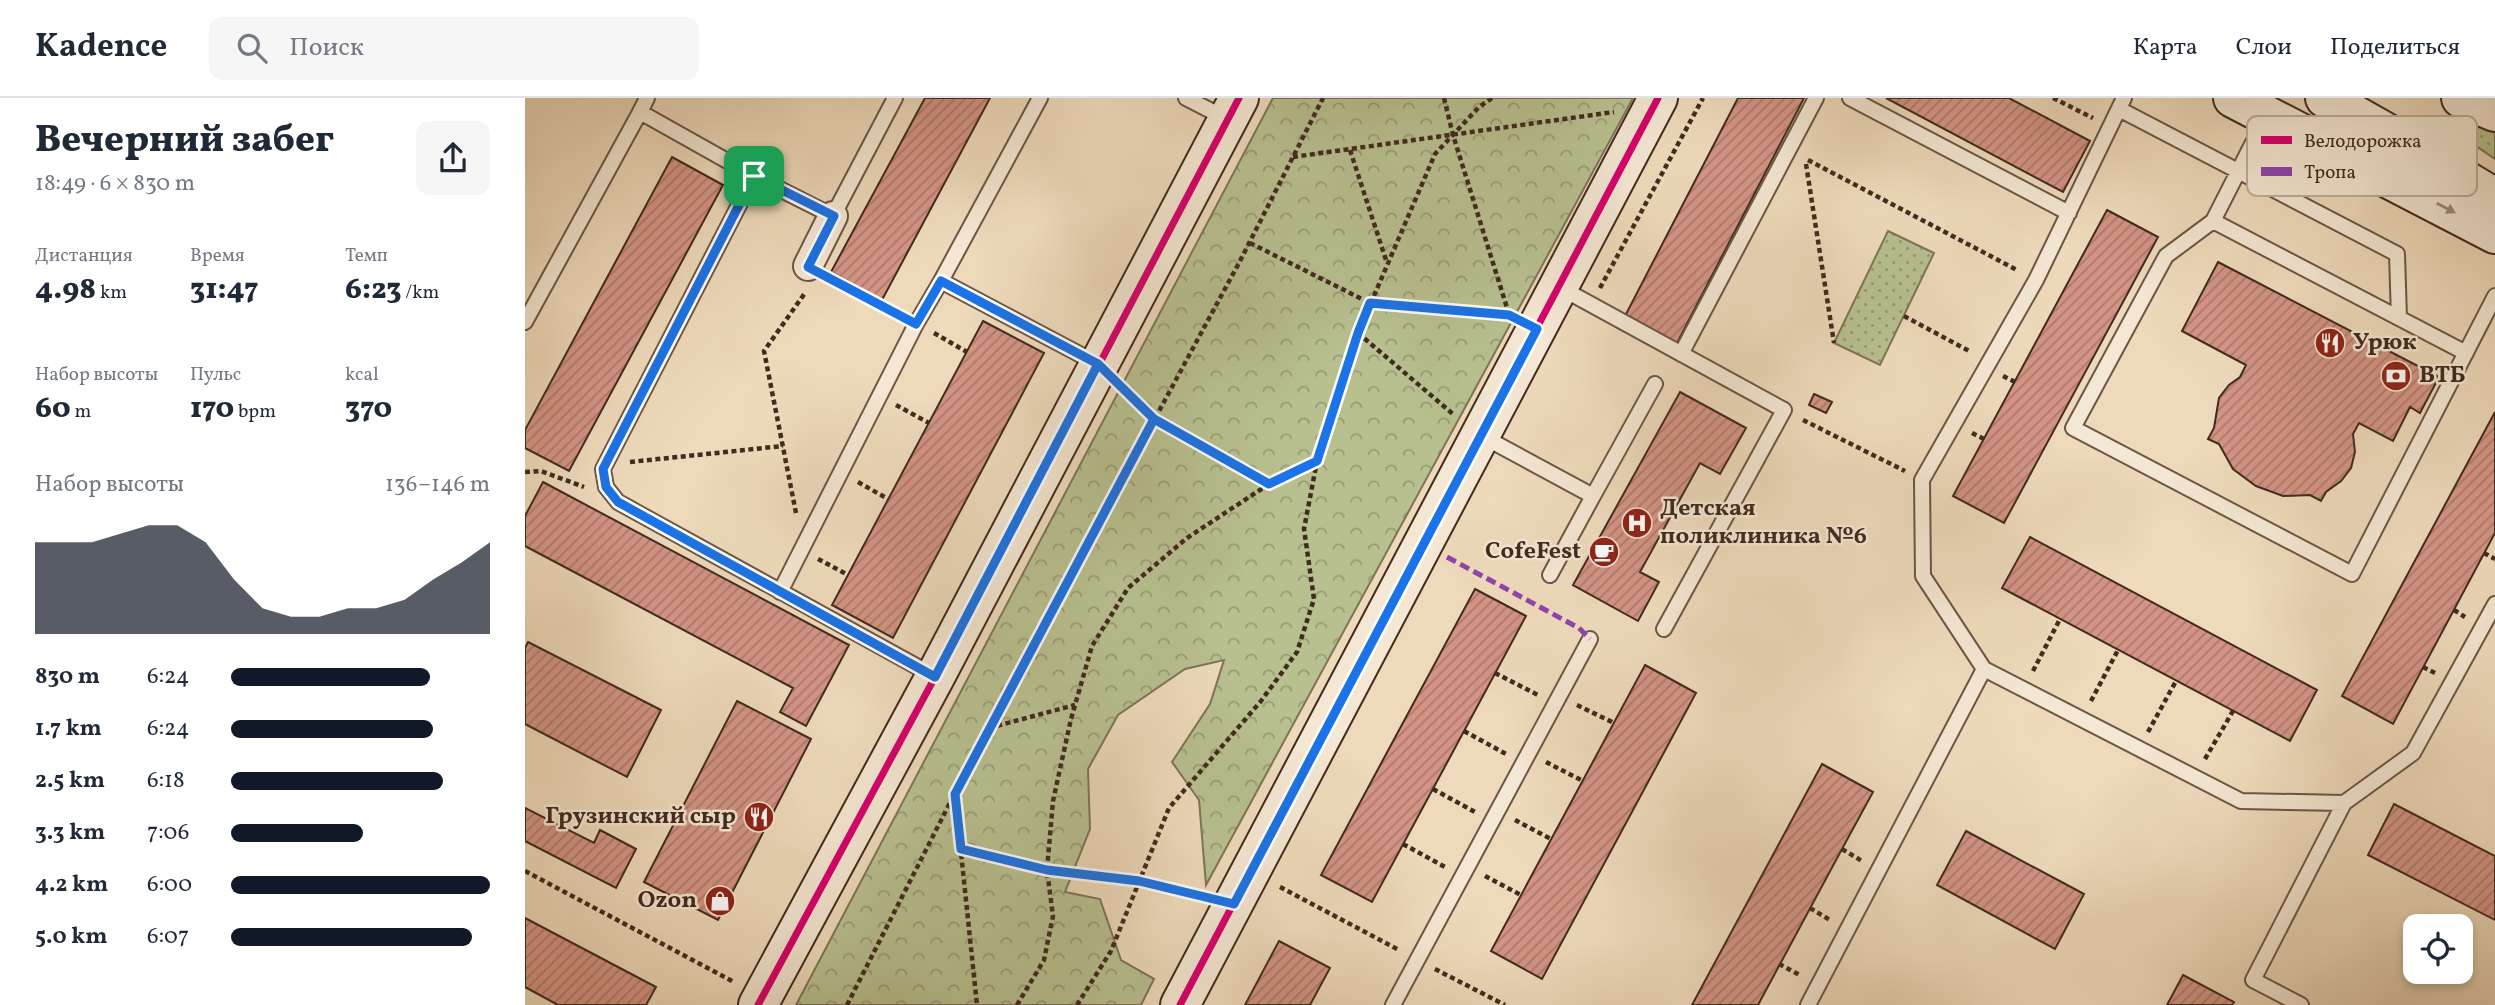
<!DOCTYPE html>
<html lang="ru">
<head>
<meta charset="utf-8">
<style>
	:root { --surface:#fff; --page:#f6f6f7; --text:#1f2937; --muted:#747a83; --line:#e0e1e3; --accent:#111827 }
	body { margin:0; font-family:Vollkorn,serif; background:var(--page); color:var(--text); height:100vh; display:flex; flex-direction:column; font-size:26px; white-space:nowrap }
	* { box-sizing:border-box; margin:0 }
	p { font-size:23px; color:var(--muted) }
	.icon { flex:none; width:38px; height:38px; fill:none; stroke:currentColor; stroke-width:2; stroke-linecap:round; stroke-linejoin:round }
	.map { position:relative; flex:1; overflow:hidden }
	.side { display:flex; flex-direction:column; background:var(--surface); width:525px }
	.side>* { flex:none }
	.controls { position:absolute; left:1878px; top:816px; display:grid; gap:14px }
	.controls a { display:grid; place-items:center; width:70px; height:70px; border-radius:14px; background:var(--surface); box-shadow:0 4px 10px #0003; font-size:35px }
	.pin { position:absolute; display:grid; place-items:center; width:60px; height:60px; color:#fff; margin:-30px; border-radius:14px; box-shadow:0 4px 10px #0006 }
	.round { display:grid; place-items:center; flex:none; width:74px; height:74px; border-radius:14px; background:var(--page) }
	.head { display:flex; align-items:center; justify-content:space-between; height:119px; padding:0 35px }
	h1 { font-size:38px; font-weight:800; line-height:52px }
	.metrics { display:grid; grid-template-columns:repeat(3,1fr); gap:10px; height:119px; padding:7px 35px }
	.metrics div { display:grid; align-content:center }
	.metrics b { font-size:30px; font-weight:800 }
	.metrics small { font-size:19px; font-weight:400 }
	.metrics p { font-size:19px }
	.chart { height:196px; padding:14px 35px }
	.chart p { display:flex; justify-content:space-between }
	.chart svg { width:100%; height:126px; margin-top:7px; fill:var(--accent); opacity:.7 }
	ul { padding:0 35px; list-style:none; font-size:23px }
	li { display:grid; grid-template-columns:112px 84px 1fr; align-items:center; height:52px }
	li i { height:18px; border-radius:9px; background:var(--accent) }
	header { display:flex; align-items:center; gap:42px; box-sizing:border-box; height:98px; padding:0 35px; background:var(--surface); border-bottom:2px solid var(--line) }
	header strong { font-size:33px }
	nav { display:flex; gap:38px; margin-inline-start:auto; font-size:24px }
	.search { width:490px; height:63px; background:var(--page); display:flex; align-items:center; gap:18px; box-sizing:border-box; padding:0 24px; border-radius:14px; color:var(--muted); font-size:26px }
	main { display:flex; flex:1; min-height:0 }
	.map>svg:first-child { display:block }
	.grass { fill:url(#grass-dots); stroke:#7c7558; stroke-width:2 }
	.forest { fill:url(#forest-crowns); stroke:#7c7558; stroke-width:2 }
	.building { fill:url(#building-hatch); stroke:#412a1f; stroke-width:2 }
	.lines { fill:none; stroke-linecap:round; stroke-linejoin:round }
	.lane-casing { stroke:#6c5646; stroke-width:18 }
	.street-casing { stroke:#6c5646; stroke-width:32 }
	.secondary-casing { stroke:#412a1f; stroke-width:42 }
	.path { stroke:#412a1f; stroke-width:4.5; stroke-dasharray:5 3.5; stroke-linecap:butt }
	.lane { stroke:#f4e7d3; stroke-width:14 }
	.street { stroke:#f4e7d3; stroke-width:28 }
	.secondary { stroke:#f4e7d3; stroke-width:38 }
	.quiet { stroke:#8e44ad; stroke-width:5; stroke-dasharray:10 5; stroke-linecap:butt }
	.cycleway-casing { stroke:#f4e7d3; stroke-width:11 }
	.cycleway { stroke:#d6006c; stroke-width:7 }
	.oneway { fill:#9a8879 }
	.route-casing { stroke:#fff; stroke-width:14 }
	.route { stroke:#1a73e8; stroke-width:9 }
	.labels { text-anchor:middle; dominant-baseline:central; stroke-width:5; stroke-linejoin:round; paint-order:stroke }
	.poi-label { font-size:24px; font-weight:bold; fill:#412a1f; stroke:#f4e7d3; text-anchor:start }
	.key { fill:#f4e7d3; stroke:#beae9d; stroke-width:2 }
	.key-label { font-size:19px; fill:#412a1f }
</style>
</head>
<body>
<header>
<strong>Kadence</strong>
<div class="search"><svg class="icon" aria-label="search" viewBox="0 0 24 24"><circle cx="10" cy="10" r="6"/><path d="M15 15l6 6"/></svg>Поиск</div>
<nav><a>Карта</a><a>Слои</a><a>Поделиться</a></nav>
</header>
<main>
<section class="side">
<div class="head"><div><h1>Вечерний забег</h1><p>18:49 · 6 × 830 m</p></div><a class="round"><svg class="icon" aria-label="share" viewBox="0 0 24 24"><path d="M12 15V3M7 8l5-5 5 5M5 13v7h14v-7"/></svg></a></div>
<div class="metrics">
<div><p>Дистанция</p><b>4.98<small> km</small></b></div>
<div><p>Время</p><b>31:47</b></div>
<div><p>Темп</p><b>6:23<small> /km</small></b></div>
</div>
<div class="metrics">
<div><p>Набор высоты</p><b>60<small> m</small></b></div>
<div><p>Пульс</p><b>170<small> bpm</small></b></div>
<div><p>kcal</p><b>370</b></div>
</div>
<div class="chart"><p><span>Набор высоты</span>136–146 m</p>
<svg viewBox="0 0 160 44" preserveAspectRatio="none"><path d="M0 44V12L10 12L20 12L30 9L40 6L50 6L60 12L70 25L80 35L90 38L100 38L110 35L120 35L130 32L140 25L150 19L160 12V44z"/></svg>
</div>
<ul>
<li><b>830 m</b>6:24<i style="width:77%"></i></li>
<li><b>1.7 km</b>6:24<i style="width:78%"></i></li>
<li><b>2.5 km</b>6:18<i style="width:82%"></i></li>
<li><b>3.3 km</b>7:06<i style="width:51%"></i></li>
<li><b>4.2 km</b>6:00<i style="width:100%"></i></li>
<li><b>5.0 km</b>6:07<i style="width:93%"></i></li>
</ul>
</section>
<div class="map">
<svg width="1970" height="907" viewBox="0 0 1970 907">
	<defs>
		<pattern id="grass-dots" width="8" height="8" patternUnits="userSpaceOnUse" patternTransform="scale(1.75)"><rect width="8" height="8" fill="#b8c090"/><path d="M2 2h.1M6 6h.1" fill="none" stroke="#979c75" stroke-width="1.8" stroke-linecap="round"/></pattern>
		<pattern id="forest-crowns" width="20" height="18" patternUnits="userSpaceOnUse" patternTransform="scale(1.75)"><rect width="20" height="18" fill="#b8c090"/><path d="M2 6a3 3 0 1 1 6 0M12 15a3 3 0 1 1 6 0" fill="none" stroke="#979c75"/></pattern>
		<pattern id="building-hatch" width="6" height="6" patternUnits="userSpaceOnUse" patternTransform="scale(1.75)"><rect width="6" height="6" fill="#d39484"/><path d="M-1 1l2-2M0 6l6-6M5 7l2-2" fill="none" stroke="#ad796b"/></pattern>
	</defs>
	<rect width="100%" height="100%" fill="#eedabb"/>
	<filter id="stains"><feTurbulence type="fractalNoise" baseFrequency=".00286" numOctaves="4"/><feColorMatrix values="0 0 0 0 .2 0 0 0 0 .09 0 0 0 0 .02 0 0 0 .5 -.17"/></filter>
	<radialGradient id="worn" r=".72"><stop offset=".6" stop-color="#630" stop-opacity="0"/><stop offset="1" stop-color="#630" stop-opacity=".3"/></radialGradient>
	<path class="grass" d="M 1930,16 L 1970,28 L 1970,61 L 1932,35 L 1926,25 Z
		M 1363,133 L 1409,155 L 1355,267 L 1309,245 Z"/>
	<path class="forest" d="M 748,0 L 1108,0 L 681,787 L 674,702 L 647,664 L 685,606 L 699,562 L 660,571 L 593,617 L 563,671 L 565,731 L 540,794 L 575,801 L 596,862 L 629,881 L 616,907 L 271,907 Z"/>
	<path class="building" d="M 400,0 L 465,0 L 357,202 L 306,174 Z
		M 1213,0 L 1279,0 L 1151,247 L 1099,220 Z
		M 1361,0 L 1484,0 L 1565,43 L 1538,94 Z
		M 147,59 L 198,87 L 44,373 L 0,350 L 0,332 Z
		M 1582,112 L 1633,139 L 1479,425 L 1428,398 Z
		M 1693,164 L 1914,279 L 1895,315 L 1885,309 L 1868,343 L 1834,325 L 1828,336 L 1830,354 L 1826,370 L 1816,383 L 1801,394 L 1796,403 L 1785,397 L 1758,398 L 1731,388 L 1708,371 L 1694,346 L 1683,341 L 1689,330 L 1694,300 L 1704,287 L 1715,279 L 1721,267 L 1657,233 Z
		M 458,223 L 519,255 L 368,540 L 307,507 Z
		M 1155,294 L 1221,330 L 1195,376 L 1175,365 L 1115,474 L 1134,484 L 1113,523 L 1048,487 Z
		M 1289,296 L 1307,304 L 1301,315 L 1284,307 Z
		M 1970,314 L 1970,435 L 1868,626 L 1817,598 Z
		M 18,384 L 324,547 L 281,628 L 255,614 L 268,590 L 0,448 L 0,418 Z
		M 1505,439 L 1792,592 L 1765,643 L 1477,490 Z
		M 950,491 L 1001,518 L 847,804 L 796,777 Z
		M 3,544 L 136,612 L 102,679 L 0,626 L 0,550 Z
		M 1120,567 L 1171,595 L 1017,881 L 966,853 Z
		M 212,603 L 286,641 L 193,822 L 119,784 Z
		M 1297,666 L 1348,694 L 1317,751 L 1233,907 L 1167,907 Z
		M 1869,706 L 1970,758 L 1970,822 L 1843,757 Z
		M 0,710 L 69,745 L 75,732 L 111,751 L 91,790 L 0,743 Z
		M 1441,733 L 1559,796 L 1530,851 L 1412,787 Z
		M 0,820 L 131,889 L 121,907 L 33,907 L 0,889 Z
		M 754,843 L 805,870 L 785,907 L 720,907 Z
		M 1658,877 L 1709,904 L 1707,907 L 1642,907 Z"/>
	<g class="lines">
		<g class="lane-casing">
			<path id="lane" d="M 515,0 L 416,183 L 573,266
				M 661,0 L 702,21
				M 1325,0 L 1544,115
				M 1599,0 L 1511,182 L 1397,382 L 1398,478 L 1459,571 L 1716,703 L 1819,705
				M 1594,11 L 1872,156 L 1874,220
				M 115,14 L 122,0
				M 1741,19 L 1688,123 L 1641,158 L 1548,330 L 1827,476 L 1970,198
				M 229,78 L 308,118 L 370,0
				M 1688,123 L 1941,255
				M 1036,190 L 1259,312 L 1139,531
				M 0,224 L 115,14 L 229,78 L 78,371 L 81,389 L 93,404 L 409,578
				M 1156,256 L 1291,0
				M 957,338 L 1068,398 L 1025,477
				M 1068,398 L 1130,286
				M 255,494 L 391,226 L 416,183
				M 868,907 L 1065,541
				M 1283,907 L 1459,571
				M 1776,907 L 1728,882 L 1819,705 L 1888,655 L 1970,506"/>
		</g>
		<g class="street-casing">
			<path id="street" d="M 283,168 L 308,118"/>
		</g>
		<g class="secondary-casing">
			<path id="secondary" d="M 1708,0 L 1970,136
				M 1800,0 L 1876,43 L 1970,100
				M 1936,0 L 1970,14
				M 233,907 L 410,579 L 714,0
				M 655,907 L 1133,0"/>
		</g>
		<path class="path" d="M 919,0 L 928,37 L 983,213
			M 1528,0 L 1568,20
			M 825,52 L 862,165
			M 768,59 L 1089,14
			M 1283,62 L 1492,172
			M 1281,66 L 1309,245
			M 725,145 L 845,205 L 982,217
			M 307,181 L 373,216
			M 1075,190 L 1178,0
			M 1379,218 L 1446,254
			M 409,235 L 442,254
			M 833,235 L 928,316
			M 1478,278 L 1490,284
			M 599,292 L 629,322 L 744,386
			M 371,307 L 404,325
			M 1278,322 L 1380,373
			M 1447,335 L 1459,341
			M 105,364 L 258,348
			M 0,374 L 16,373 L 59,389
			M 333,384 L 363,401
			M 271,415 L 239,253 L 280,195
			M 1959,455 L 1970,461
			M 293,461 L 323,477
			M 1929,512 L 1940,519
			M 1898,569 L 1910,575
			M 1508,573 L 1535,521
			M 970,575 L 1013,597
			M 1566,603 L 1593,552
			M 1052,607 L 1089,625
			M 464,630 L 550,607
			M 939,633 L 981,656
			M 1623,634 L 1651,583
			M 1680,661 L 1708,613
			M 1021,664 L 1058,683
			M 908,691 L 950,714
			M 430,697 L 452,907
			M 990,722 L 1026,741
			M 878,746 L 920,769
			M 435,751 L 522,772 L 614,783 L 674,797
			M 1317,751 L 1337,763
			M 0,773 L 209,884
			M 960,778 L 996,797
			M 755,789 L 874,852
			M 1285,810 L 1305,822
			M 1254,866 L 1275,877
			M 910,871 L 980,907
			M 322,907 L 463,630 L 715,163 L 798,0
			M 492,907 L 519,862 L 528,818 L 522,772 L 528,703 L 546,621 L 567,548 L 603,490 L 662,440 L 744,386 L 792,364
			M 552,907 L 586,853 L 644,710 L 736,603 L 772,554 L 789,501 L 779,431 L 792,363 L 833,235 L 910,56 L 954,9 L 967,0"/>
		<use href="#lane" class="lane"/>
		<use href="#street" class="street"/>
		<use href="#secondary" class="secondary"/>
		<path class="quiet" d="M 283,168 L 308,118
			M 922,459 L 1054,530 L 1065,541"/>
		<g class="cycleway-casing">
			<path id="cycleway" d="M 233,907 L 410,579 L 714,0
				M 655,907 L 1133,0"/>
		</g>
		<use href="#cycleway" class="cycleway"/>
	</g>
	<defs><path id="oneway-solid" d="M-6-.8H1V-3.2L6.5 0L1 3.2V.8H-6Z" transform="scale(1.75)"/></defs>
	<use class="oneway" href="#oneway-solid" transform="translate(1921 110) rotate(27)"/>
	<g class="lines">
		<g class="route-casing">
			<path id="route" d="M 229,78 L 309,118 L 283,169 L 391,226 L 416,183 L 573,266 L 629,321 L 430,696 L 436,751 L 522,772 L 614,783 L 709,806 L 1012,231 L 984,217 L 845,205 L 833,235 L 792,363 L 744,386 L 629,321 L 573,266 L 410,579 L 93,404 L 81,389 L 78,371 L 229,78"/>
		</g>
		<use href="#route" class="route"/>
	</g>
	<defs>
		<g id="restaurant-disc" transform="scale(1.575)"><circle r="9.5" fill="#8f2418" stroke="#f4e7d3"/><path d="M-5-6h1v4h1v-4h1v4h1v-4h1v5L-1.5 .5V6h-2V.5L-5-1ZM5-6V6H3V1.5H1.5Q1.5-4 5-6Z" fill="#fff"/></g>
		<g id="bank-disc" transform="scale(1.575)"><circle r="9.5" fill="#8f2418" stroke="#f4e7d3"/><path d="M-6-4H6V4H-6ZM0-2.3a2.3 2.3 0 1 0 0 4.6a2.3 2.3 0 1 0 0-4.6Z" fill="#fff"/></g>
		<g id="hospital-disc" transform="scale(1.575)"><circle r="9.5" fill="#8f2418" stroke="#f4e7d3"/><path d="M-5-5h3v3.5h4V-5h3V5h-3V1.5h-4V5h-3Z" fill="#fff"/></g>
		<g id="cafe-disc" transform="scale(1.575)"><circle r="9.5" fill="#8f2418" stroke="#f4e7d3"/><path d="M-5.5-4.5H6V0H3Q3 3.5 0 3.5H-2.5Q-5.5 3.5-5.5 0ZM3-3.2v2h1.7v-2ZM-6 4.5H4V6H-6Z" fill="#fff"/></g>
		<g id="shop-disc" transform="scale(1.575)"><circle r="9.5" fill="#8f2418" stroke="#f4e7d3"/><path d="M-5-2.5h2.3a2.7 3.5 0 0 1 5.4 0H5L5.5 6h-11ZM-1.5-2.5h3a1.5 2.3 0 0 0-3 0Z" fill="#fff"/></g>
	</defs>
	<g fill-rule="evenodd">
		<use href="#restaurant-disc" x="1805" y="245"/>
		<use href="#bank-disc" x="1871" y="278"/>
		<use href="#hospital-disc" x="1112" y="425"/>
		<use href="#cafe-disc" x="1079" y="454"/>
		<use href="#restaurant-disc" x="234" y="719"/>
		<use href="#shop-disc" x="195" y="803"/>
	</g>
	<g class="labels">
		<g class="poi-label">
			<text x="1828" y="245">Урюк</text>
			<text x="1894" y="278">ВТБ</text>
			<text x="1135" y="411">Детская<tspan x="1135" dy="28">поликлиника №6</tspan></text>
			<text x="1056" y="454" text-anchor="end">CofeFest</text>
			<text x="211" y="719" text-anchor="end">Грузинский сыр</text>
			<text x="172" y="803" text-anchor="end">Ozon</text>
		</g>
	</g>
	<rect x="1722" y="18" width="230" height="80" rx="10" class="key"/>
	<rect x="1736" y="38" width="31" height="8" fill="#d6006c"/>
	<rect x="1736" y="69" width="31" height="9" fill="#8e44ad"/>
	<g class="key-label">
		<text x="1779" y="49">Велодорожка</text>
		<text x="1779" y="80">Тропа</text>
	</g>
	<rect width="100%" height="100%" filter="url(#stains)"/>
	<rect width="100%" height="100%" fill="url(#worn)"/>
</svg>
<div class="controls">
<a><svg class="icon" aria-label="locate" viewBox="0 0 24 24"><circle cx="12" cy="12" r="6"/><path d="M12 2v4M12 18v4M2 12h4M18 12h4"/></svg></a>
</div>
<div class="pin" style="left:229px;top:78px;background:#1e9e55"><svg class="icon" aria-label="arrive" viewBox="0 0 24 24"><path d="M6 21V4h12l-3 4 3 4H6"/></svg></div>
</div>
</main>
</body>
</html>
